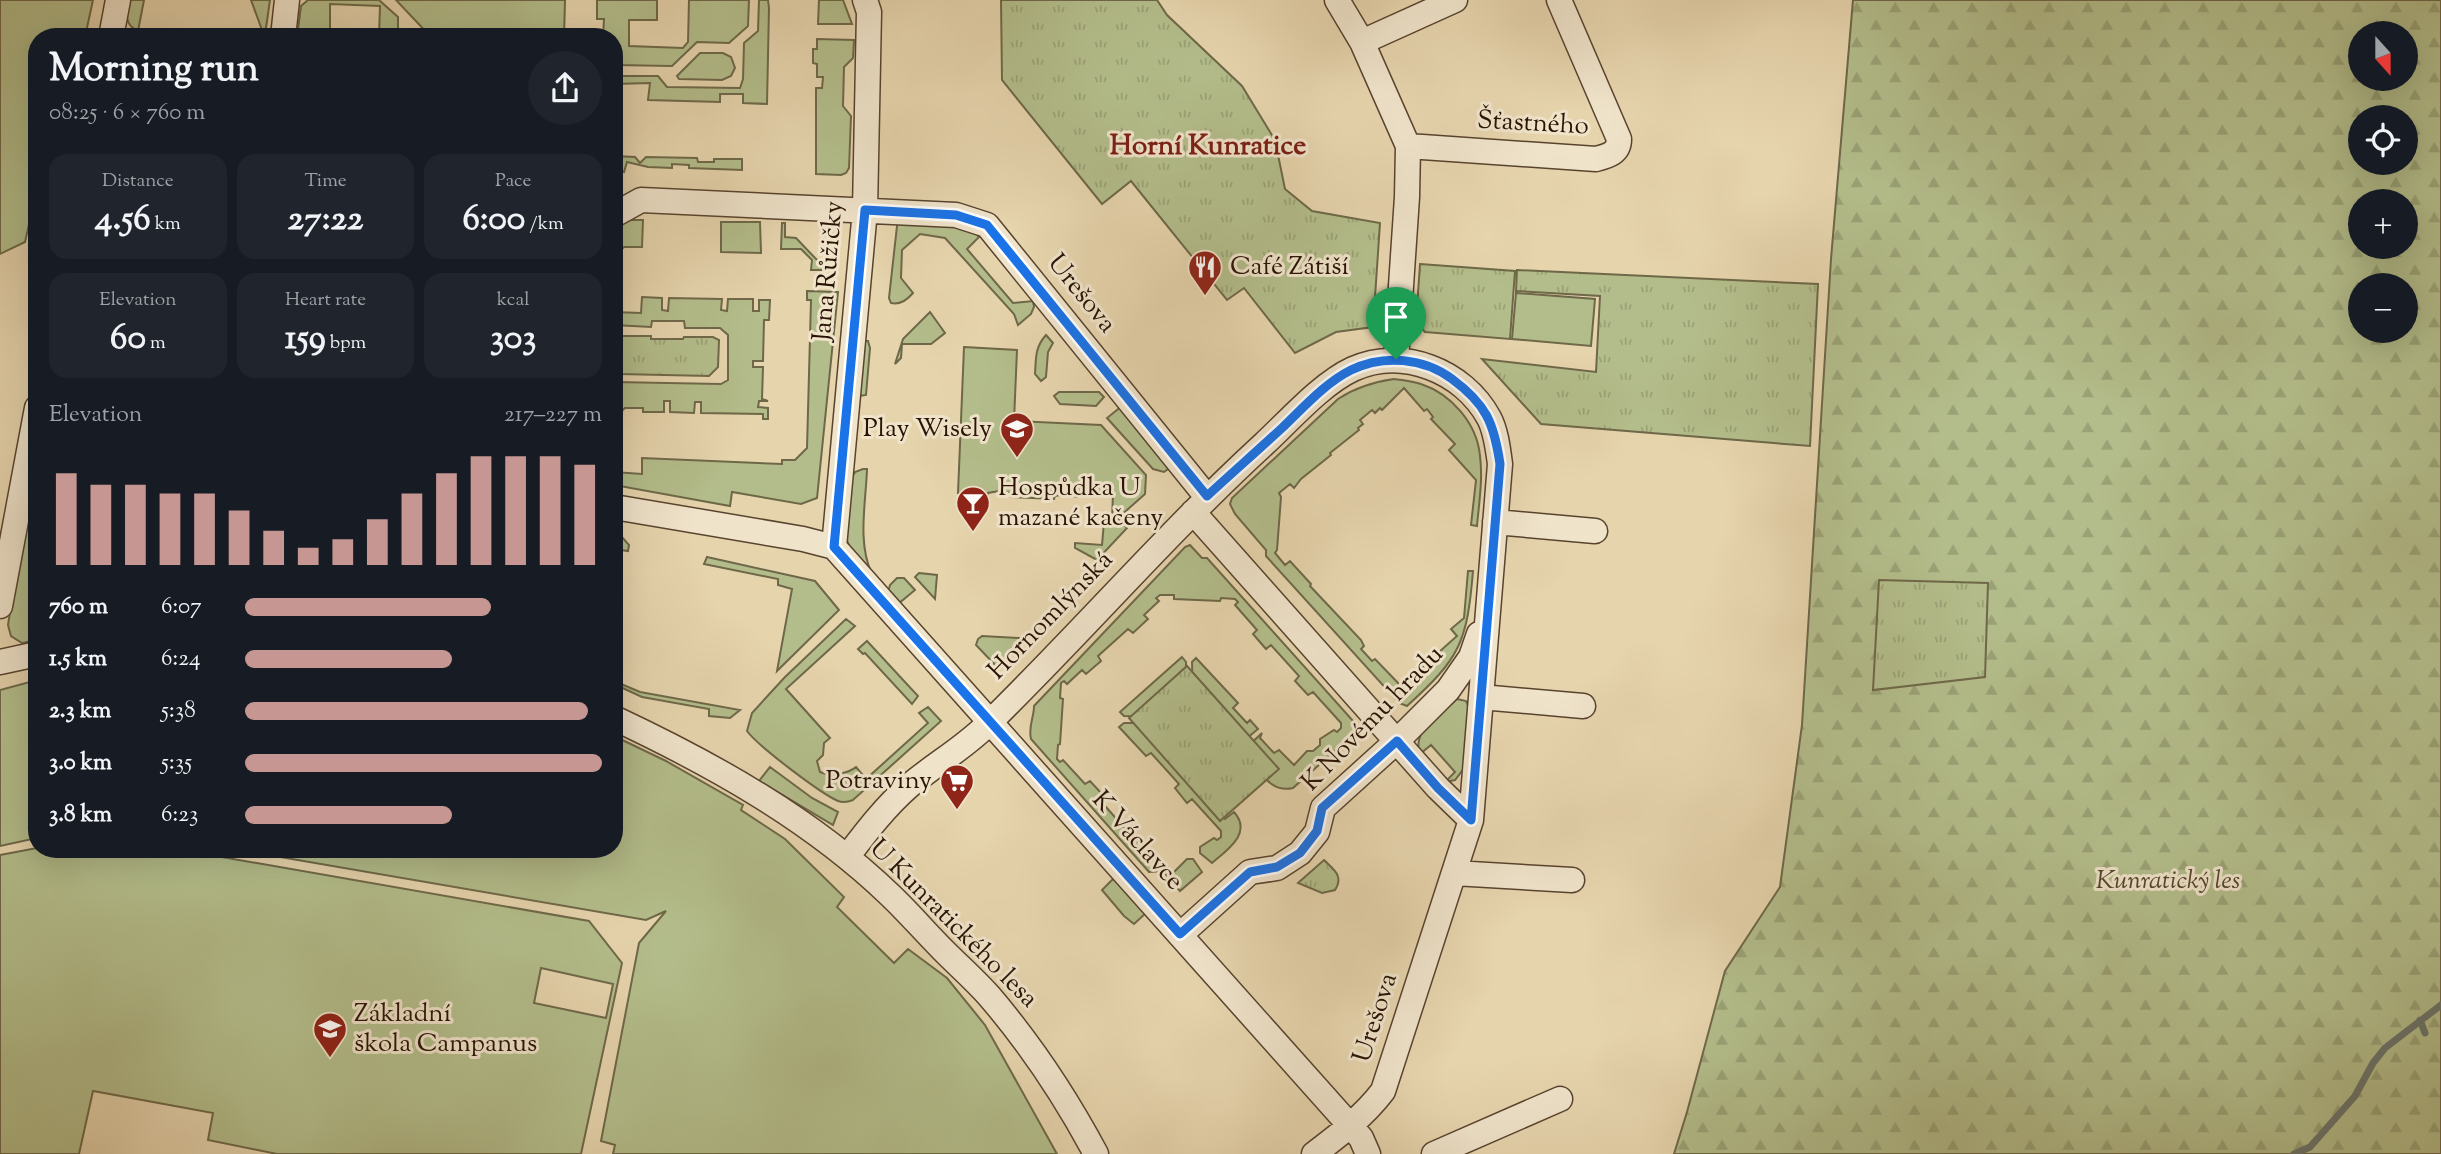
<!DOCTYPE html>
<html lang="en">
<head>
<meta charset="utf-8">
<style>
	:root { --surface:#171b24; --page:#20242c; --text:#f1f3f6; --muted:#9ea1a6; --accent:#c59692 }
	body { margin:0; font-family:"Sorts Mill Goudy",serif; background:var(--page); color:var(--text); height:100vh; display:flex; flex-direction:column; font-size:26px; white-space:nowrap }
	* { box-sizing:border-box; margin:0 }
	p { font-size:23px; color:var(--muted) }
	.icon { flex:none; width:38px; height:38px; fill:none; stroke:currentColor; stroke-width:2; stroke-linecap:round; stroke-linejoin:round }
	.map { position:relative; flex:1; overflow:hidden }
	.panel { position:absolute; left:28px; top:28px; width:595px; height:830px; display:flex; flex-direction:column; background:var(--surface); border-radius:28px; box-shadow:0 7px 28px #0002 }
	.panel>* { flex:none }
	.needle { width:46px; rotate:159deg }
	.fabs { position:absolute; left:2348px; top:21px; display:grid; gap:14px }
	.fabs a { display:grid; place-items:center; width:70px; height:70px; border-radius:50%; background:var(--surface); box-shadow:0 7px 28px #0002; font-size:35px }
	.pin { position:absolute; display:grid; place-items:center; width:60px; height:60px; color:#fff; margin:-72px -30px; border-radius:50% 50% 50% 0; rotate:-45deg; box-shadow:0 0 7px #0007 }
	.pin .icon { rotate:45deg }
	.round { display:grid; place-items:center; flex:none; width:74px; height:74px; border-radius:37px; background:var(--page) }
	.overview { display:flex; align-items:center; justify-content:space-between; height:119px; padding:0 21px }
	h1 { font-size:38px; font-weight:800; line-height:52px }
	.metrics { display:grid; grid-template-columns:repeat(3,1fr); gap:10px; height:119px; padding:7px 21px }
	.metrics div { display:grid; align-content:center; border-radius:18px; background:var(--page); text-align:center }
	.metrics b { font-size:35px; font-weight:800 }
	.metrics small { font-size:19px; font-weight:400 }
	.metrics p { font-size:19px }
	.chart { height:196px; padding:14px 21px }
	.chart p { display:flex; justify-content:space-between }
	.chart svg { width:100%; height:126px; margin-top:7px; stroke:var(--accent); stroke-width:6 }
	ul { padding:0 21px; list-style:none; font-size:23px }
	li { display:grid; grid-template-columns:112px 84px 1fr; align-items:center; height:52px }
	li i { height:18px; border-radius:9px; background:var(--accent) }
	.map>svg:first-child { display:block }
	.grass { fill:#b3bd8b; stroke:#6e6848; stroke-width:2; fill-rule:evenodd }
	.forest { fill:url(#forest-firs); stroke:#6e6848; stroke-width:2; fill-rule:evenodd }
	.park { fill:url(#park-tufts); stroke:#6e6848; stroke-width:2 }
	.lines { fill:none; stroke-linecap:round; stroke-linejoin:round }
	.stream { stroke:#6b756c; stroke-width:7 }
	.minor-casing { stroke:#58432e; stroke-width:27 }
	.minor { stroke:#efe3ca; stroke-width:24 }
	.route-casing { stroke:#fff; stroke-width:14 }
	.route { stroke:#1a73e8; stroke-width:9 }
	.labels { text-anchor:middle; dominant-baseline:central; stroke-width:6; stroke-linejoin:round; paint-order:stroke }
	.street-label { font-size:26px; fill:#291304; stroke:#efe3ca }
	.poi-label { font-size:26px; fill:#291304; stroke:#efe3ca; text-anchor:start }
	.park-label { font-size:26px; font-style:italic; fill:#52462c; stroke:#efe3ca }
	.neighbourhood-label { font-size:28px; font-weight:bold; fill:#7a1f14; stroke:#efe3ca }
</style>
</head>
<body>
<div class="map">
<svg width="2441" height="1154" viewBox="0 0 2441 1154">
	<defs>
		<pattern id="forest-firs" width="22" height="20" patternUnits="userSpaceOnUse" patternTransform="scale(1.75)"><rect width="22" height="20" fill="#b3bd8b"/><path d="M5 1l3.5 6h-7zM16 11l3.5 6h-7z" fill="#9aa276"/></pattern>
		<pattern id="park-tufts" width="24" height="20" patternUnits="userSpaceOnUse" patternTransform="scale(1.75)"><rect width="24" height="20" fill="#b3bd8b"/><path d="M3 7l-1-3M5 7V3M7 7l1-3M15 17l-1-3M17 17v-4M19 17l1-3" fill="none" stroke="#9aa276"/></pattern>
	</defs>
	<rect width="100%" height="100%" fill="#e6d4ad"/>
	<filter id="stains"><feTurbulence type="fractalNoise" baseFrequency=".00286" numOctaves="4"/><feColorMatrix values="0 0 0 0 .2 0 0 0 0 .09 0 0 0 0 .02 0 0 0 .5 -.17"/></filter>
	<radialGradient id="worn" r=".72"><stop offset=".6" stop-color="#630" stop-opacity="0"/><stop offset="1" stop-color="#630" stop-opacity=".3"/></radialGradient>
	<path class="grass" d="M 0,0 L 93,0 L 85,37 L 37,37 L 37,189 L 25,242 L 0,254 Z
		M 129,0 L 144,0 L 138,31 C 124,25 126,13 129,0 Z
		M 251,0 L 270,0 L 265,35 L 269,37 L 261,37 L 262,30 Z
		M 308,0 L 379,0 L 398,17 L 398,37 L 379,37 L 380,6 L 330,4 L 330,37 L 297,37 L 301,6 Z
		M 396,0 L 565,0 L 564,37 L 431,37 Z
		M 597,0 L 657,0 L 657,20 L 629,20 L 629,46 L 683,48 L 688,42 L 689,0 L 749,0 L 748,26 L 729,43 L 697,42 L 672,66 L 614,65 L 614,37 L 603,37 L 604,19 L 597,19 Z
		M 759,0 L 768,0 L 769,8 L 767,104 L 743,103 L 743,94 L 720,94 L 720,102 L 648,100 L 650,83 L 614,84 L 614,76 L 658,76 L 667,87 L 740,88 L 743,79 L 744,43 L 758,31 Z
		M 819,0 L 843,0 L 852,24 L 818,24 Z
		M 817,39 L 854,40 L 853,58 L 844,67 L 843,106 L 851,116 L 849,168 L 846,173 L 841,175 L 816,174 L 816,88 L 822,88 L 823,77 L 817,77 L 817,64 L 813,63 L 813,49 L 817,49 Z
		M 700,53 L 723,53 L 731,57 L 735,68 L 731,76 L 722,80 L 679,79 L 677,76 Z
		M 614,156 L 635,157 L 640,163 L 646,157 L 697,158 L 698,162 L 714,162 L 714,159 L 742,159 L 742,170 L 689,168 L 689,165 L 672,164 L 672,168 L 648,167 L 627,162 L 624,172 L 614,170 Z
		M 898,217 L 968,225 L 979,237 L 967,249 L 1013,303 L 1033,301 L 1034,307 L 1031,314 L 1018,325 L 1014,314 L 945,238 L 920,234 L 902,250 L 901,278 L 913,293 C 908,299 900,305 891,303 L 889,298 Z
		M 624,220 L 643,220 L 642,247 L 624,247 L 614,256 L 614,226 Z
		M 721,222 L 760,222 L 761,253 L 721,252 Z
		M 782,223 L 785,223 L 785,237 L 796,238 L 817,260 L 830,260 L 831,270 L 811,270 L 812,260 L 801,249 L 781,249 Z
		M 807,291 L 838,292 L 817,498 L 801,504 L 732,492 L 730,506 L 614,485 L 614,472 L 642,474 L 642,458 L 782,464 L 782,460 L 795,460 L 807,448 L 811,300 L 807,300 Z
		M 1516,293 L 1595,299 L 1591,346 L 1512,339 Z
		M 642,297 L 662,298 L 662,310 L 668,311 L 669,298 L 722,299 L 721,310 L 727,311 L 728,299 L 753,299 L 753,311 L 759,311 L 759,300 L 770,300 L 769,320 L 764,320 L 763,361 L 753,361 L 753,367 L 763,367 L 762,399 L 768,401 L 759,401 L 758,407 L 768,408 L 768,419 L 763,419 L 763,414 L 701,413 L 701,402 L 695,402 L 694,413 L 670,412 L 670,401 L 664,401 L 664,412 L 643,412 L 643,408 L 625,408 L 614,418 L 614,382 L 721,384 L 728,380 L 728,335 L 720,328 L 685,328 L 684,321 L 652,321 L 651,327 L 614,325 L 614,312 L 641,313 Z
		M 930,312 L 945,333 L 931,344 L 902,344 L 901,358 L 895,364 L 903,339 Z
		M 1046,335 L 1053,343 L 1048,352 L 1046,377 L 1041,381 L 1035,374 C 1036,358 1035,347 1046,335 Z
		M 861,341 L 868,341 L 870,348 L 866,395 L 853,397 Z
		M 964,347 L 1017,350 L 1014,421 L 1101,425 L 1146,475 L 1145,494 L 1118,518 L 1127,528 L 1097,560 L 1075,548 L 1075,543 L 1102,545 L 1104,522 L 1112,522 L 1113,492 L 1081,490 L 1077,497 L 1066,494 L 1055,496 L 1054,499 L 1011,497 L 1011,493 L 999,491 L 988,493 L 987,496 L 958,493 Z
		M 1394,379 C 1403,380 1413,381 1421,384 C 1451,394 1477,423 1480,456 C 1483,479 1479,503 1477,526 L 1471,525 L 1476,480 L 1449,450 L 1455,444 L 1431,419 L 1433,417 L 1427,409 L 1424,411 L 1404,388 L 1382,410 L 1380,408 L 1375,413 L 1372,410 L 1360,420 L 1363,424 L 1358,428 L 1359,430 L 1330,453 L 1331,455 L 1301,479 L 1294,488 L 1290,484 L 1279,493 L 1281,497 L 1277,550 L 1275,553 L 1285,565 L 1290,561 L 1311,584 L 1310,586 L 1361,640 L 1364,646 L 1361,649 L 1372,661 L 1375,659 L 1401,686 L 1457,636 L 1451,629 L 1464,618 L 1468,571 L 1473,571 C 1467,643 1460,658 1407,706 L 1399,703 L 1266,556 L 1266,550 L 1235,514 L 1230,504 L 1232,498 L 1338,399 C 1356,387 1373,382 1394,379 Z
		M 1059,392 L 1099,392 L 1104,397 L 1096,406 L 1060,404 L 1054,396 Z
		M 1122,406 L 1172,466 L 1164,472 L 1153,469 L 1107,418 Z
		M 863,469 L 867,469 C 866,502 857,543 872,574 L 850,548 L 846,538 L 850,481 L 855,472 Z
		M 37,475 L 37,640 L 22,643 L 11,636 L 8,625 L 21,543 Z
		M 614,528 L 629,545 L 628,551 L 614,549 Z
		M 1190,545 L 1202,558 L 1207,558 L 1354,722 L 1357,728 L 1355,733 L 1293,788 C 1269,794 1256,767 1245,749 L 1262,733 L 1260,738 L 1274,753 L 1279,750 L 1294,765 L 1307,751 L 1313,751 L 1320,745 L 1320,739 L 1334,730 L 1337,732 L 1341,728 L 1341,723 L 1313,692 L 1308,695 L 1295,681 L 1299,676 L 1271,645 L 1266,649 L 1253,634 L 1257,630 L 1235,605 L 1238,602 L 1235,599 L 1221,598 L 1220,601 L 1174,599 L 1174,595 L 1160,595 L 1156,598 L 1159,601 L 1144,615 L 1148,619 L 1133,633 L 1128,629 L 1098,656 L 1101,661 L 1086,674 L 1082,670 L 1067,684 L 1064,681 L 1061,683 L 1060,698 L 1063,699 L 1060,744 L 1058,745 L 1057,759 L 1060,762 L 1063,760 L 1085,784 L 1090,781 L 1103,795 L 1099,799 L 1127,831 L 1131,828 L 1143,842 L 1140,846 L 1154,861 L 1159,857 L 1173,873 L 1187,859 L 1193,859 L 1202,872 L 1180,891 L 1163,871 L 1149,872 L 1031,739 C 1028,726 1034,718 1034,706 L 1185,547 Z
		M 707,557 L 815,581 L 839,610 L 777,671 L 792,589 L 778,585 L 778,579 L 704,564 Z
		M 919,573 L 937,575 L 935,599 L 915,577 Z
		M 897,578 L 904,578 L 915,590 L 898,604 L 888,592 L 890,585 Z
		M 846,619 L 855,626 L 786,689 L 830,738 L 824,743 L 823,755 L 817,761 L 820,772 C 829,776 848,774 856,767 L 866,779 L 928,723 L 919,713 L 928,707 L 941,721 L 853,800 C 848,802 844,803 838,801 C 820,793 758,746 747,731 L 752,713 L 785,677 Z
		M 982,636 L 1019,638 L 1020,643 L 997,667 L 976,645 L 978,639 Z
		M 867,641 L 918,696 L 912,704 L 865,653 L 863,654 L 858,649 Z
		M 1182,657 L 1186,662 L 1186,699 L 1163,717 L 1124,716 L 1120,712 Z
		M 1196,658 L 1238,703 L 1233,708 L 1247,723 L 1250,720 L 1258,729 L 1240,744 L 1193,701 L 1192,662 Z
		M 37,680 L 37,838 L 0,846 L 0,690 Z
		M 614,681 L 640,692 L 740,710 L 730,718 L 709,716 L 709,709 L 642,697 L 614,684 Z
		M 1457,699 L 1466,701 L 1470,711 L 1465,767 L 1455,780 L 1445,782 L 1455,772 L 1431,745 L 1420,754 C 1411,730 1441,714 1457,699 Z
		M 1124,723 L 1160,723 L 1200,791 L 1225,819 L 1234,812 C 1253,833 1227,850 1212,863 L 1200,853 L 1200,847 L 1214,838 L 1217,840 L 1221,837 L 1221,831 L 1192,799 L 1187,803 L 1175,788 L 1179,784 L 1151,753 L 1146,756 L 1119,727 Z
		M 614,736 L 666,761 L 743,805 L 741,810 L 785,839 L 844,897 L 837,907 L 894,963 L 908,949 L 947,978 L 985,1025 L 1057,1154 L 613,1154 L 615,1145 L 601,1141 L 639,943 L 666,911 L 646,920 L 234,849 L 614,849 Z
		M 770,767 L 812,798 L 838,812 L 833,825 L 759,781 Z
		M 37,848 L 176,849 L 589,921 L 622,963 L 581,1154 L 277,1154 L 208,1140 L 213,1113 L 93,1091 L 79,1154 L 0,1154 L 0,855 ZM 541,968 L 613,984 L 606,1018 L 534,1003 Z
		M 1114,878 L 1146,913 L 1134,924 L 1124,916 L 1102,890 Z"/>
	<path class="forest" d="M 1853,0 L 2441,0 L 2441,1154 L 1674,1154 L 1687,1112 L 1725,971 L 1780,887 L 1802,725 L 1831,259 ZM 2361,33 L 2406,33 L 2406,79 L 2361,79 ZM 2361,117 L 2406,117 L 2406,163 L 2361,163 ZM 2361,201 L 2406,201 L 2406,247 L 2361,247 ZM 2361,285 L 2406,285 L 2406,331 L 2361,331 Z"/>
	<path class="park" d="M 1001,0 L 1157,0 L 1167,15 L 1242,86 L 1275,140 L 1285,189 L 1312,211 L 1380,223 L 1373,327 L 1336,332 L 1295,353 L 1244,288 L 1227,300 L 1131,181 L 1102,204 L 1002,80 Z
		M 1420,264 L 1515,271 L 1510,339 L 1425,332 L 1416,322 Z
		M 1517,270 L 1818,284 L 1810,446 L 1541,424 L 1482,359 L 1596,372 L 1600,296 L 1516,291 Z
		M 614,336 L 651,336 L 651,339 L 683,339 L 684,337 L 713,337 L 719,340 L 718,367 L 709,376 L 619,374 L 614,369 Z
		M 1879,580 L 1988,583 L 1985,677 L 1873,690 Z
		M 1187,666 L 1279,769 L 1220,821 L 1129,718 Z
		M 1324,860 C 1334,870 1344,876 1335,890 L 1322,893 L 1298,883 Z"/>
	<g class="lines">
		<path class="stream" d="M 2420,1020 L 2425,1033
			M 2294,1154 L 2310,1147 L 2355,1096 L 2373,1063 L 2385,1048 L 2441,1005"/>
		<g class="minor-casing">
			<path id="minor" d="M 1337,0 L 1362,42 L 1408,146 L 1407,197 L 1396,360
				M 111,37 L 118,0
				M 283,37 L 287,0
				M 1362,42 L 1455,0
				M 1408,146 L 1596,159 C 1608,156 1619,153 1619,139 L 1559,0
				M 614,215 L 641,200 L 956,215 L 987,225 L 1207,497
				M 614,507 L 803,539 L 834,547 L 1361,1138 L 1368,1154
				M 1193,512 L 1438,788 L 1471,820
				M 1495,522 L 1595,531
				M 834,547 L 865,210 L 869,12 L 865,0
				M 0,606 L 37,408
				M 0,662 L 37,654
				M 1481,697 L 1583,706
				M 614,718 C 712,764 811,819 890,895 C 909,913 926,933 945,952 C 960,967 976,981 990,997 C 1031,1045 1066,1098 1096,1154
				M 847,857 C 866,832 885,807 909,786 C 935,764 964,748 988,724 C 1082,632 1167,533 1264,444 C 1290,420 1321,384 1353,369 C 1402,347 1463,370 1489,418 C 1496,431 1498,449 1500,464 L 1471,820 L 1383,1091 C 1364,1116 1339,1135 1314,1154
				M 1454,873 L 1572,880
				M 1180,935 L 1250,872 L 1277,868 L 1300,853 L 1317,832 L 1323,808 L 1397,741 L 1448,690 L 1471,657 L 1479,634
				M 1434,1154 L 1560,1099"/>
		</g>
		<use href="#minor" class="minor"/>
	</g>
	<g class="lines">
		<g class="route-casing">
			<path id="route" d="M 865,210 L 956,215 L 987,225 L 1207,496 C 1232,473 1257,451 1282,428 C 1303,408 1325,383 1351,370 C 1384,354 1424,358 1452,379 C 1486,404 1494,423 1500,464 L 1471,820 L 1438,788 L 1397,741 L 1322,808 L 1317,831 L 1300,853 L 1277,867 L 1250,872 L 1180,934 L 834,547 Z"/>
		</g>
		<use href="#route" class="route"/>
	</g>
	<defs>
		<g id="restaurant-pin" transform="scale(1.75)"><path d="M0 17L-7.5 6A9.5 9.5 0 1 1 7.5 6Z" fill="#8f2418" stroke="#efe3ca"/><path d="M-5-6h1v4h1v-4h1v4h1v-4h1v5L-1.5 .5V6h-2V.5L-5-1ZM5-6V6H3V1.5H1.5Q1.5-4 5-6Z" fill="#fff"/></g>
		<g id="school-pin" transform="scale(1.75)"><path d="M0 17L-7.5 6A9.5 9.5 0 1 1 7.5 6Z" fill="#8f2418" stroke="#efe3ca"/><path d="M0-5L7-2L0 1L-7-2ZM-4 1L0 2.5L4 1V4Q0 6-4 4Z" fill="#fff"/></g>
		<g id="bar-pin" transform="scale(1.75)"><path d="M0 17L-7.5 6A9.5 9.5 0 1 1 7.5 6Z" fill="#8f2418" stroke="#efe3ca"/><path d="M-6-5H6L.8 .8V4.5H3.5V6h-7V4.5H-.8V.8Z" fill="#fff"/></g>
		<g id="supermarket-pin" transform="scale(1.75)"><path d="M0 17L-7.5 6A9.5 9.5 0 1 1 7.5 6Z" fill="#8f2418" stroke="#efe3ca"/><path d="M-6-5.5h2.5l.6 2H6L4.5 2H-2.5L-4.4-4H-6ZM-1.5 3.2a1.3 1.3 0 1 0 .1 0ZM3 3.2a1.3 1.3 0 1 0 .1 0Z" fill="#fff"/></g>
	</defs>
	<g fill-rule="evenodd">
		<use href="#restaurant-pin" x="1205" y="267"/>
		<use href="#school-pin" x="1017" y="429"/>
		<use href="#bar-pin" x="973" y="503"/>
		<use href="#supermarket-pin" x="957" y="781"/>
		<use href="#school-pin" x="330" y="1029"/>
	</g>
	<g class="labels">
		<g class="street-label">
			<text transform="translate(1533 124) rotate(3)">Šťastného</text>
			<text transform="translate(829 271) rotate(-85)">Jana Růžičky</text>
			<text transform="translate(1081 294) rotate(51)">Urešova</text>
			<text transform="translate(1051 616) rotate(-46)">Hornomlýnská</text>
			<text transform="translate(1373 719) rotate(-46)">K Novému hradu</text>
			<text transform="translate(1137 841) rotate(48)">K Václavce</text>
			<text transform="translate(953 924) rotate(45)">U Kunratického lesa</text>
			<text transform="translate(1376 1018) rotate(-72)">Urešova</text>
		</g>
		<g class="poi-label">
			<text x="1230" y="267">Café Zátiší</text>
			<text x="992" y="429" text-anchor="end">Play Wisely</text>
			<text x="998" y="488">Hospůdka U<tspan x="998" dy="30">mazané kačeny</tspan></text>
			<text x="932" y="781" text-anchor="end">Potraviny</text>
			<text x="354" y="1014">Základní<tspan x="354" dy="30">škola Campanus</tspan></text>
		</g>
		<g class="park-label">
			<text x="2168" y="881">Kunratický les</text>
		</g>
		<g class="neighbourhood-label">
			<text x="1208" y="147">Horní Kunratice</text>
		</g>
	</g>
	<rect width="100%" height="100%" filter="url(#stains)"/>
	<rect width="100%" height="100%" fill="url(#worn)"/>
</svg>
<div class="fabs">
<a><svg class="needle" viewBox="-14 -14 28 28"><path d="M0-13l5 13h-10z" fill="#e53935"/><path d="M0 13l5-13h-10z" fill="#9ea1a6"/></svg></a>
<a><svg class="icon" aria-label="locate" viewBox="0 0 24 24"><circle cx="12" cy="12" r="6"/><path d="M12 2v4M12 18v4M2 12h4M18 12h4"/></svg></a>
<a>+</a>
<a>−</a>
</div>
<div class="pin" style="left:1396px;top:359px;background:#1e9e55"><svg class="icon" aria-label="arrive" viewBox="0 0 24 24"><path d="M6 21V4h12l-3 4 3 4H6"/></svg></div>
<section class="panel">
<div class="overview"><div><h1>Morning run</h1><p>08:25 · 6 × 760 m</p></div><a class="round"><svg class="icon" aria-label="share" viewBox="0 0 24 24"><path d="M12 15V3M7 8l5-5 5 5M5 13v7h14v-7"/></svg></a></div>
<div class="metrics">
<div><p>Distance</p><b>4.56<small> km</small></b></div>
<div><p>Time</p><b>27:22</b></div>
<div><p>Pace</p><b>6:00<small> /km</small></b></div>
</div>
<div class="metrics">
<div><p>Elevation</p><b>60<small> m</small></b></div>
<div><p>Heart rate</p><b>159<small> bpm</small></b></div>
<div><p>kcal</p><b>303</b></div>
</div>
<div class="chart"><p><span>Elevation</span>217–227 m</p>
<svg viewBox="0 0 160 44" preserveAspectRatio="none"><path d="M5 44V12M15 44V16M25 44V16M35 44V19M45 44V19M55 44V25M65 44V32M75 44V38M85 44V35M95 44V28M105 44V19M115 44V12M125 44V6M135 44V6M145 44V6M155 44V9"/></svg>
</div>
<ul>
<li><b>760 m</b>6:07<i style="width:69%"></i></li>
<li><b>1.5 km</b>6:24<i style="width:58%"></i></li>
<li><b>2.3 km</b>5:38<i style="width:96%"></i></li>
<li><b>3.0 km</b>5:35<i style="width:100%"></i></li>
<li><b>3.8 km</b>6:23<i style="width:58%"></i></li>
</ul>
</section>
</div>
</body>
</html>
